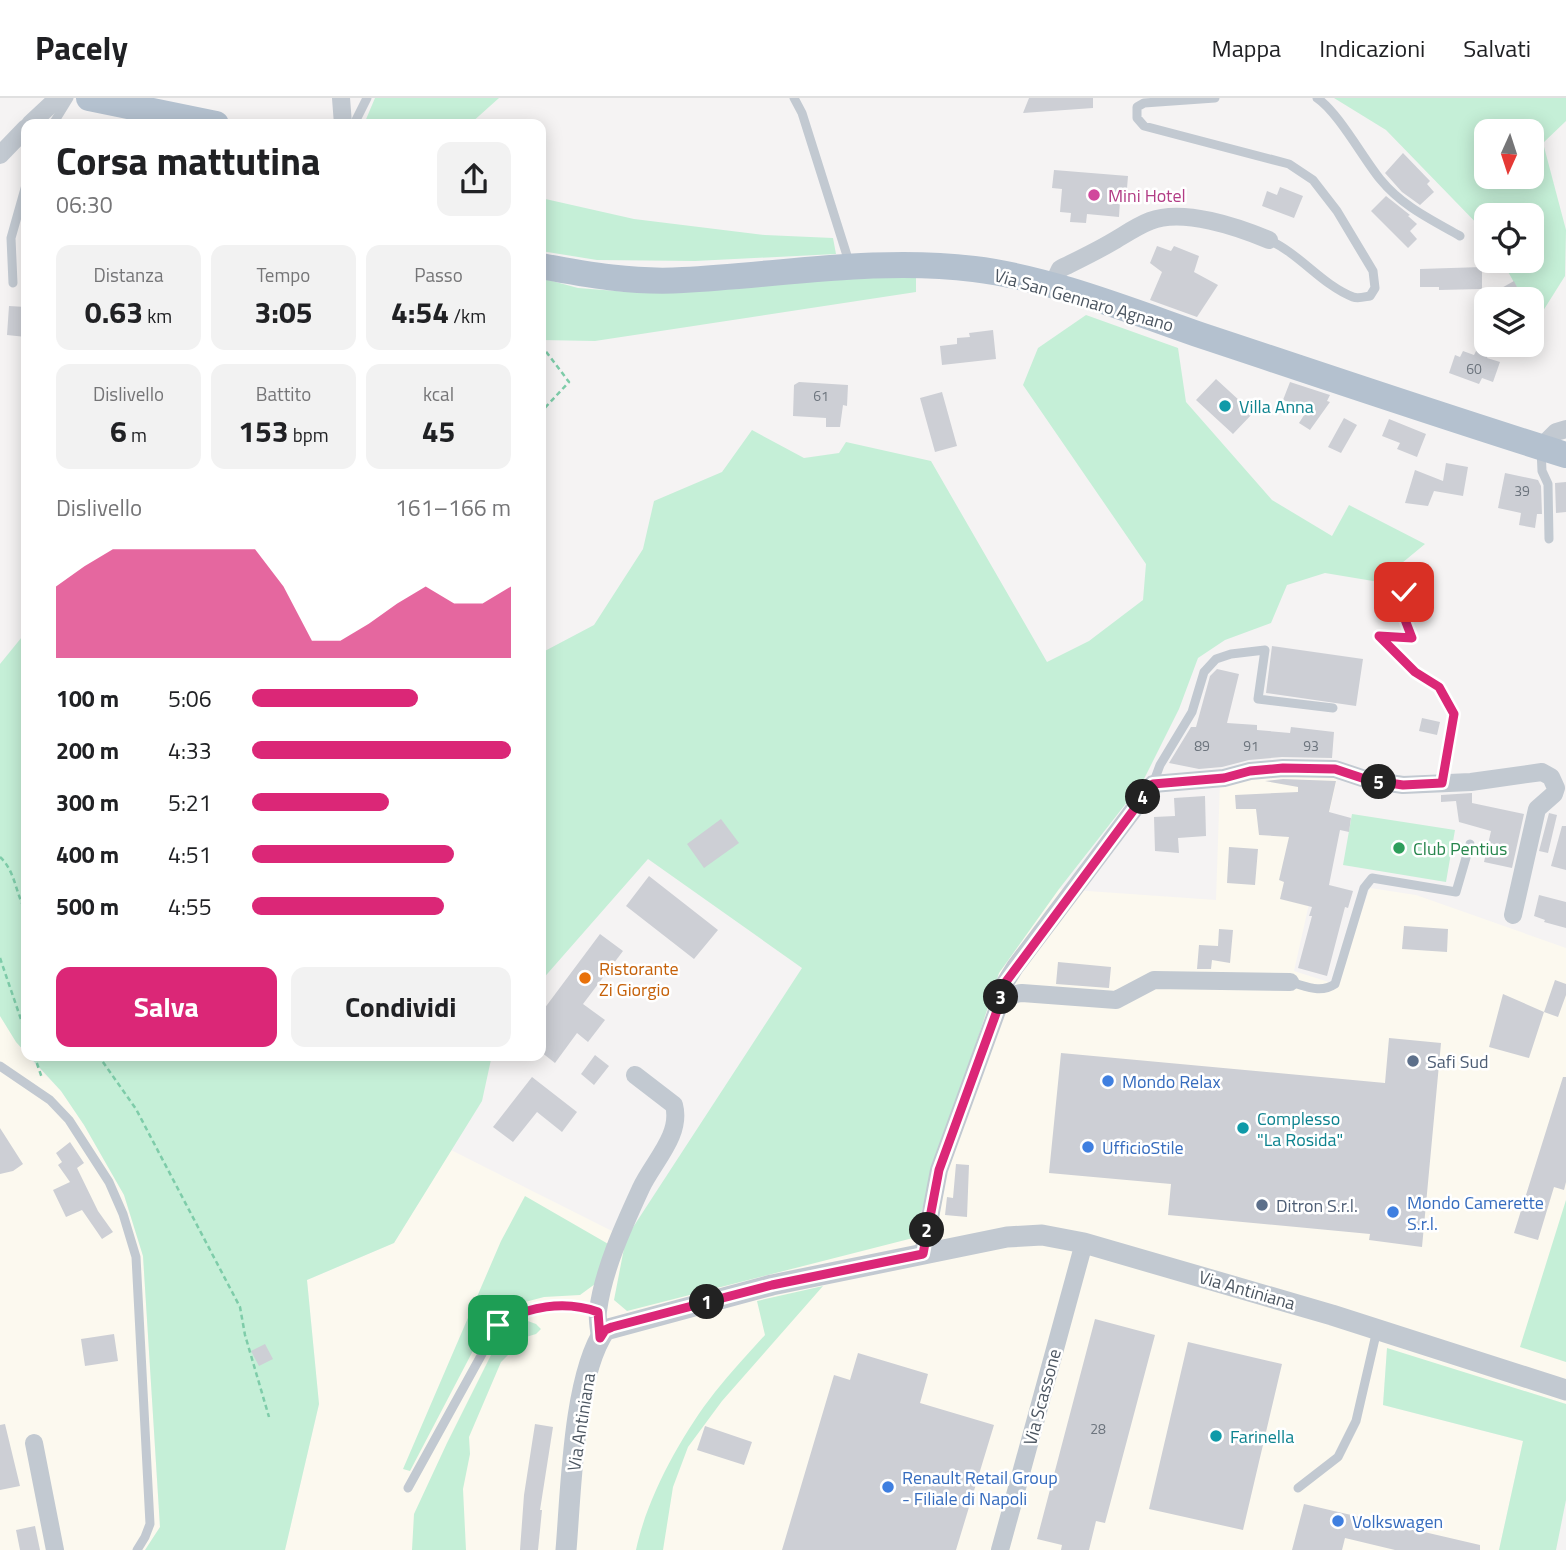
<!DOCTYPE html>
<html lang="it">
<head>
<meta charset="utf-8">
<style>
	:root { --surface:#fff; --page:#f2f2f2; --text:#202124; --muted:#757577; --line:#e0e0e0; --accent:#db2777 }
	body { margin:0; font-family:"Titillium Web",sans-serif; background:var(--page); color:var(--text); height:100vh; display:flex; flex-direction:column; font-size:26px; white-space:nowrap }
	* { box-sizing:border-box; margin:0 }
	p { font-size:23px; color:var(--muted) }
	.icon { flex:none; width:38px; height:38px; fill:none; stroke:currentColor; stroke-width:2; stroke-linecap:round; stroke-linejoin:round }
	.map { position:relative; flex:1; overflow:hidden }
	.drawer { position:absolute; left:21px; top:21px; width:525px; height:942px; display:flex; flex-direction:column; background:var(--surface); border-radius:14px; box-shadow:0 4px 18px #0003 }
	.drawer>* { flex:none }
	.needle { width:46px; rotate:183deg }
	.tools { position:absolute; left:1474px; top:21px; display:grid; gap:14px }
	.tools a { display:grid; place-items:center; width:70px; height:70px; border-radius:14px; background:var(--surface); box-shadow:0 4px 18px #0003; font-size:35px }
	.pin { position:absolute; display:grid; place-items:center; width:60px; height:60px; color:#fff; margin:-30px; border-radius:14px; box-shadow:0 4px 10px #0006 }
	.km { position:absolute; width:35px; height:35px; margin:-18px; border-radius:50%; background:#222; color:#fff; font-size:19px; line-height:35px; text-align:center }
	.round { display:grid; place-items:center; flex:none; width:74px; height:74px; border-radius:14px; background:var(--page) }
	.headline { display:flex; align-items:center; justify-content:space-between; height:119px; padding:0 35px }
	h1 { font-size:38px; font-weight:700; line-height:52px }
	.figures { display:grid; grid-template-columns:repeat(3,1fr); gap:10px; height:119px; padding:7px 35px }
	.figures div { display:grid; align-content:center; border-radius:14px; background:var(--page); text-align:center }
	.figures b { font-size:30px; font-weight:700 }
	.figures small { font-size:19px; font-weight:400 }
	.figures p { font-size:19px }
	.chart { height:196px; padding:14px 35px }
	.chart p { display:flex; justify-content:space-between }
	.chart svg { width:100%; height:126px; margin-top:7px; fill:var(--accent); opacity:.7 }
	.cta { display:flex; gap:14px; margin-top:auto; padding:14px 35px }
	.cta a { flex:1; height:80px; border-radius:14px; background:var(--accent); color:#fff; font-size:28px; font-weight:700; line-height:80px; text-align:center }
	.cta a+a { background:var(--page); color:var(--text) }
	ul { padding:0 35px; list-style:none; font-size:23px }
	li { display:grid; grid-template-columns:112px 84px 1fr; align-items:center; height:52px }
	li i { height:18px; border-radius:9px; background:var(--accent) }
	header { display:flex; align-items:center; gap:42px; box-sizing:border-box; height:98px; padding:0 35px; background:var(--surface); border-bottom:2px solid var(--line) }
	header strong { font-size:33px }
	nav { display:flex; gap:38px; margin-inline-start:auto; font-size:24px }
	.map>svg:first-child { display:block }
	.commercial { fill:#fcf9ef }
	.green { fill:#c5efd7; fill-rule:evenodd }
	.building { fill:#cdcfd5 }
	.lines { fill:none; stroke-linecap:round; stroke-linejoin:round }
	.path { stroke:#7ecca9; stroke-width:2.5; stroke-dasharray:5 3.5; stroke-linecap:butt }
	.service { stroke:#c2c9d1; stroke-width:9 }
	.minor { stroke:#c2c9d1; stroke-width:18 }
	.tertiary { stroke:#c2c9d1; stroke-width:21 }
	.primary { stroke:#b4c1cf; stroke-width:26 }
	.route-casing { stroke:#fff; stroke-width:14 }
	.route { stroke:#db2777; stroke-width:9 }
	.hotel-dot { fill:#d1479c; stroke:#fff; stroke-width:2.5 }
	.culture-dot { fill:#0f9aa8; stroke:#fff; stroke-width:2.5 }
	.leisure-dot { fill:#2e9e5b; stroke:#fff; stroke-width:2.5 }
	.food-dot { fill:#e8710a; stroke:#fff; stroke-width:2.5 }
	.service-dot { fill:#5c6f8a; stroke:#fff; stroke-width:2.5 }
	.shop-dot { fill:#3f7fe0; stroke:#fff; stroke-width:2.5 }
	.labels { text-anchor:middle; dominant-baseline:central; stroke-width:5; stroke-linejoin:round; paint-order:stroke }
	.number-label { font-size:14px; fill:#6c747d }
	.hotel-label { font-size:18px; fill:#b23c85; stroke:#fff; text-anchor:start }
	.street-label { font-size:18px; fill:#4b5560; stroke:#fff }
	.culture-label { font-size:18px; fill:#0d838f; stroke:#fff; text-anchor:start }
	.leisure-label { font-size:18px; fill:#27864d; stroke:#fff; text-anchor:start }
	.food-label { font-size:18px; fill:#c56008; stroke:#fff; text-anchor:start }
	.service-label { font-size:18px; fill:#4e5e75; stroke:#fff; text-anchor:start }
	.shop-label { font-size:18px; fill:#366cbe; stroke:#fff; text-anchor:start }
</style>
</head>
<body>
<header>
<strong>Pacely</strong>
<nav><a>Mappa</a><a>Indicazioni</a><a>Salvati</a></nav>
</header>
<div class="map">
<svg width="1566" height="1452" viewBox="0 0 1566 1452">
	<rect width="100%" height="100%" fill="#f5f3f3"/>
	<path class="commercial" d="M 1338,676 L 1294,873 L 1335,886 L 1370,790 L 1416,797 L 1566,850 L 1566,1306 L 1387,1251 L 1383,1307 L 1523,1343 L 1499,1452 L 285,1452 L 319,1306 L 307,1182 L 394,1145 L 451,1052 L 626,1140 L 913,1140 L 999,875 L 1059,791 L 1216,802 L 1220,684 Z
		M 0,918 L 26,957 L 61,993 L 84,1027 L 124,1097 L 143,1158 L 160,1429 L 145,1452 L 0,1452 Z"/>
	<path class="green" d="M 375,0 L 499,0 L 470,26 L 364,26 Z
		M 1334,0 L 1566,0 L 1566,23 L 1543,45 L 1566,132 L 1565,178 L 1531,232 L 1531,201 L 1521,201 L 1520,195 L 1502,163 L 1531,163 L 1531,117 L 1486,117 L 1486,135 L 1386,32 ZM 1486,33 L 1531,33 L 1531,79 L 1486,79 Z
		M 541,100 L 634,121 L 765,137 L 833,140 L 836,156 L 695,163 L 597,162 L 541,153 Z
		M 916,177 L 916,194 L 595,243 L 541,242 L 541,180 L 578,190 L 629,194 Z
		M 1086,217 L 1178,250 L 1186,304 L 1272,402 L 1332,438 L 1349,407 L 1425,446 L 1379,484 L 1325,475 L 1287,487 L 1271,525 L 1225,542 L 1198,560 L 1179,611 L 1142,685 L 1059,791 L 999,875 L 913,1140 L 627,1213 L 614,1202 L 626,1140 L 802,870 L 648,761 L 541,883 L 541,555 L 594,527 L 643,451 L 654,403 L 722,374 L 752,332 L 804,360 L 839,355 L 846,344 L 931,363 L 1047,564 L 1089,543 L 1143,502 L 1146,466 L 1023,287 L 1038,250 Z
		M 26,534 L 26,955 L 16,944 L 0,918 L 0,566 Z
		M 1352,716 L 1455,732 L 1446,784 L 1343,767 Z
		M 28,957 L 492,957 L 482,1003 L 394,1145 L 307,1182 L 319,1306 L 285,1452 L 145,1452 L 160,1429 L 143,1158 L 124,1097 L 84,1027 L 61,993 Z
		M 525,1098 L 610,1147 L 595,1186 L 580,1197 L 544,1199 L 510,1208 L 487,1226 L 410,1373 L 403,1371 L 501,1143 Z
		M 1566,1102 L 1566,1264 L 1520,1249 Z
		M 823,1188 L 722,1303 L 688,1349 L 673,1389 L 663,1452 L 636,1452 C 647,1399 682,1336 715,1294 C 731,1274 748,1256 765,1237 L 757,1203 Z
		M 525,1222 L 536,1226 L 541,1231 L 536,1236 L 526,1239 L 501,1264 L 469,1339 L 470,1356 L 463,1391 L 466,1452 L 412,1452 L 414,1416 L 447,1345 L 493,1253 L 510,1233 Z
		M 1387,1250 L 1566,1306 L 1566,1402 L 1556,1452 L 1499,1452 L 1523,1343 L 1383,1307 Z"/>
	<path class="building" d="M 1029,0 L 1093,0 L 1093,10 L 1023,15 Z
		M 1403,55 L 1430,83 L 1427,86 L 1434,94 L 1420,107 L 1402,94 L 1385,75 Z
		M 1054,72 L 1128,78 L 1126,103 L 1120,103 L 1119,119 L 1087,116 L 1086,125 L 1070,124 L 1071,115 L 1060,114 L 1062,91 L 1052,90 Z
		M 1280,89 L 1303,98 L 1294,120 L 1262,108 L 1267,93 L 1277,97 Z
		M 1386,98 L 1410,117 L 1408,118 L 1417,126 L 1410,133 L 1417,141 L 1408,150 L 1371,113 Z
		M 1157,148 L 1171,153 L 1174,148 L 1199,158 L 1194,174 L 1218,187 L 1197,219 L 1150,202 L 1162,174 L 1150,165 Z
		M 1482,169 L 1482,191 L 1439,192 L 1439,189 L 1420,189 L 1420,171 Z
		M 1514,183 L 1523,201 L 1482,201 Z
		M 9,208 L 26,209 L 26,239 L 7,237 Z
		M 993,232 L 996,261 L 942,267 L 940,248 L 957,246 L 957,240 L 970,239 L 969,235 Z
		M 1477,251 L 1489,255 L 1487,260 L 1500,264 L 1493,284 L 1482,280 L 1479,286 L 1449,275 L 1455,257 L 1460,259 L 1463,253 L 1474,257 Z
		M 1216,281 L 1253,315 L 1233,336 L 1196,302 Z
		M 799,284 L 848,287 L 847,308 L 843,307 L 840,329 L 826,329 L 826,320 L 793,318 L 794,287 Z
		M 1290,284 L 1330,297 L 1327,303 L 1330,304 L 1310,332 L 1299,325 L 1308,311 L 1283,302 Z
		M 942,294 L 957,348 L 935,354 L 920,300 Z
		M 1344,320 L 1357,327 L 1341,355 L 1328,349 Z
		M 1389,321 L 1426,336 L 1417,359 L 1397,351 L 1400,345 L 1382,338 Z
		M 1446,365 L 1468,369 L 1463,398 L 1434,393 L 1428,408 L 1405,405 L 1415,372 L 1443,383 Z
		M 1505,375 L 1538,382 L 1541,388 L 1542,416 L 1537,416 L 1535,430 L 1519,427 L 1521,415 L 1498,410 Z
		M 1566,384 L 1566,414 L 1556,415 L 1555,385 Z
		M 1272,548 L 1363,561 L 1356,608 L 1266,595 Z
		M 1217,571 L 1239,576 L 1227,625 L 1257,627 L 1257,632 L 1290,635 L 1291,629 L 1334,634 L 1332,660 L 1282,659 L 1249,662 L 1222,669 L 1199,671 L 1169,665 L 1191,629 L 1196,629 L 1210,578 Z
		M 1422,620 L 1440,624 L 1437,637 L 1419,633 Z
		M 1283,681 L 1336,683 L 1329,714 L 1351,720 L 1349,734 L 1340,732 L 1329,787 L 1353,793 L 1348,810 L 1345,809 L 1327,878 L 1298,870 L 1312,818 L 1309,818 L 1312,809 L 1280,801 L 1284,784 L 1279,782 L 1289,739 L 1259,737 L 1256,711 L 1236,711 L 1235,697 L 1298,694 L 1298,689 L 1265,683 Z
		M 1472,695 L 1472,705 L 1524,716 L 1512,770 L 1484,764 L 1491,733 L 1459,724 L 1456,703 L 1441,704 L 1441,697 Z
		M 1205,698 L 1206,738 L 1178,740 L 1179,755 L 1155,753 L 1154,719 L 1175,718 L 1174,700 Z
		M 1549,715 L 1557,717 L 1548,755 L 1539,753 Z
		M 721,721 L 739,745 L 704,770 L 687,746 Z
		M 1562,728 L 1566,728 L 1566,772 L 1551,768 Z
		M 1229,749 L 1258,751 L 1255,787 L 1227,785 Z
		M 649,778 L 718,832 L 694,861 L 626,808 Z
		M 1539,797 L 1566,804 L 1566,830 L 1544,824 L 1545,822 L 1534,818 Z
		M 1404,828 L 1448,831 L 1447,854 L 1402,851 Z
		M 1219,831 L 1233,832 L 1230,865 L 1212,862 L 1211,871 L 1197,871 L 1199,847 L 1218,848 Z
		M 600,836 L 623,853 L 583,906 L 605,922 L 588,944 L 577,935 L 555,965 L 541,954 L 541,915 Z
		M 1058,864 L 1111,869 L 1109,890 L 1056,886 Z
		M 1555,882 L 1566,886 L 1566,897 L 1558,919 L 1544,914 Z
		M 1503,896 L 1544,914 L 1529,960 L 1489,949 Z
		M 1389,940 L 1441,945 L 1422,1149 L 1369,1142 L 1370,1136 L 1168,1117 L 1171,1086 L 1049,1075 L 1061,955 L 1385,985 Z
		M 595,957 L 609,968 L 594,987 L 581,976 Z
		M 532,979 L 577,1014 L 562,1034 L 537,1014 L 513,1044 L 493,1029 Z
		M 1563,979 L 1566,979 L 1566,1084 L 1564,1092 L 1554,1089 L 1538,1142 L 1514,1135 Z
		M 0,1030 L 23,1066 L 13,1073 L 0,1076 Z
		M 70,1044 L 84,1065 L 77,1070 L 98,1113 L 113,1134 L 102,1141 L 82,1112 L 66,1119 L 53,1092 L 70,1084 L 58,1067 L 62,1064 L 56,1055 Z
		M 956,1066 L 969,1067 L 967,1119 L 945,1117 L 947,1099 L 953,1100 Z
		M 1095,1221 L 1155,1237 L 1105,1425 L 1096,1423 L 1089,1452 L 1061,1452 L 1062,1447 L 1037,1441 Z
		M 114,1236 L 118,1263 L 85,1268 L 81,1241 Z
		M 1188,1244 L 1282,1266 L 1243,1432 L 1149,1411 Z
		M 265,1246 L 273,1261 L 259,1268 L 251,1253 Z
		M 858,1255 L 928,1276 L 920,1305 L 994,1327 L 956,1452 L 782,1452 L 834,1277 L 850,1282 Z
		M 5,1326 L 20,1388 L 0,1392 L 0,1327 Z
		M 535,1326 L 553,1329 L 540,1412 L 542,1412 L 538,1452 L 520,1452 L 524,1397 Z
		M 705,1328 L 752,1344 L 744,1367 L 697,1352 Z
		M 1304,1406 L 1480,1447 L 1480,1452 L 1395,1452 L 1345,1440 L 1342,1452 L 1292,1452 Z
		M 35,1428 L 40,1452 L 20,1452 L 16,1432 Z"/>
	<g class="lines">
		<path class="path" d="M 541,247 L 569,284 L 541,314
			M 1423,496 L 1404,494 L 1399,506 L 1412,540 L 1379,538 L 1415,574 L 1439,589 L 1454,616 L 1445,669
			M 0,759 C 16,774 15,795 26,813
			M 0,860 L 26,936
			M 34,957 L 42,980
			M 98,957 L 136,1011 L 240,1209 L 245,1237 L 269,1319"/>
		<path class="service" d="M 794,0 L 802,15 L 850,167
			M 1215,0 L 1144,5 L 1137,9 L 1137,20 L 1144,28 L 1289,66 L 1313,82 L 1337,113 L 1373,173 L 1375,190 L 1370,198 C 1364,199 1358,201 1353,199 C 1322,187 1300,156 1269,142
			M 1317,0 C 1338,14 1363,60 1380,81 C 1402,108 1430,121 1460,138
			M 53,26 L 69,0
			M 354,26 L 367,0
			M 13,185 L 11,140 L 26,87
			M 1541,351 L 1542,373 L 1548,386 L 1549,441
			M 1153,686 L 1160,667 L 1192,614 L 1204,574 L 1216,561 L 1231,556 L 1265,552 L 1258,601 L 1333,610
			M 1290,884 C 1306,888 1320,896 1335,886 L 1364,790 L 1372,780 L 1456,794 L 1470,746
			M 0,968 L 50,1002 L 69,1022 L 109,1084 L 123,1116 L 136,1159 L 150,1426 L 145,1439 L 137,1452
			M 408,1390 L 498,1227 C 526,1208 565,1202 598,1214
			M 1298,1390 L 1338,1359 L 1356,1323 L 1377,1232"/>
		<path class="minor" d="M 341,0 L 343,26
			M 30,26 L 58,0
			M 0,57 L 26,30
			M 1052,188 L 1060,171 C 1078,162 1095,154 1112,144 C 1124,137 1137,128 1150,123 C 1183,110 1238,129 1269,142
			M 1541,349 L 1556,334 L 1566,331
			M 998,910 L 1005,885 L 1015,869 L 1153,686 L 1224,680 L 1250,673 L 1283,670 L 1335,671 L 1368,682 L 1403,687 L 1471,684 L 1542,674 L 1551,679 L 1556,690 L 1554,696 L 1537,711 L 1513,817
			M 923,1156 L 939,1072 L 998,910 C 1005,900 1010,896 1022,895 L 1116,902 L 1154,882 L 1290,884
			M 600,1240 C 599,1231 597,1221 598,1213 C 603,1172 624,1127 641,1090 C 653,1064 682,1037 674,1007 L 635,977
			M 34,1345 L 55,1452
			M 1000,1452 L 1084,1145"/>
		<path class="tertiary" d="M 566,1452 C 571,1394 573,1279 605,1232 L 772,1187 L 1007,1139 L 1042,1137 L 1084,1145 L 1332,1217 L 1566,1292"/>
		<path class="primary" d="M 89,0 L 216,26
			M 541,168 C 588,177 635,185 683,182 C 780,177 877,159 974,171 C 1049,180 1131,213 1203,238 C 1324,278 1444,319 1566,357"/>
	</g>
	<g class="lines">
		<g class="route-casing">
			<path id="route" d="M 498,1227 C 526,1208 565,1202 598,1214 L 600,1240 L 605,1232 L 612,1229 L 772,1187 L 923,1156 L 939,1072 L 998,910 L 1005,885 L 1153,686 L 1224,680 L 1250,673 L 1283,670 L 1335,671 L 1368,682 L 1403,687 L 1442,685 L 1454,616 L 1439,589 L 1415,574 L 1379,538 L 1412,540 L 1399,506 L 1404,494"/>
		</g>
		<use href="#route" class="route"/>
	</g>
	<circle class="hotel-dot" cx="1094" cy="97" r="7"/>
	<g class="culture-dot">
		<circle cx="1225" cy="308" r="7"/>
		<circle cx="1243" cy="1030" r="7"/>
		<circle cx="1216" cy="1338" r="7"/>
	</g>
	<circle class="leisure-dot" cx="1399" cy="750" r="7"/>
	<circle class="food-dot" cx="585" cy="880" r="7"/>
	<g class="service-dot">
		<circle cx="1413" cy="963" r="7"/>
		<circle cx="1262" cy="1107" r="7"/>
	</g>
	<g class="shop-dot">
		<circle cx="1108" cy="983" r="7"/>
		<circle cx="1088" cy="1049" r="7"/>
		<circle cx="1393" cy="1114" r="7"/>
		<circle cx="888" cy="1389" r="7"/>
		<circle cx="1338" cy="1423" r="7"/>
	</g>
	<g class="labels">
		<g class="number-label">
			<text x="1474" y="270">60</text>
			<text x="821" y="297">61</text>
			<text x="1522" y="392">39</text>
			<text x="1202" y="647">89</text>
			<text x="1251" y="647">91</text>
			<text x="1311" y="647">93</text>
			<text x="1098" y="1330">28</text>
		</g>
		<g class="hotel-label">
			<text x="1108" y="97">Mini Hotel</text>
		</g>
		<g class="street-label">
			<text transform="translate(1084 202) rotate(16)">Via San Gennaro Agnano</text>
			<text transform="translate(1247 1192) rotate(16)">Via Antiniana</text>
			<text transform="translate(1042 1299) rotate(-75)">Via Scassone</text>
			<text transform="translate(581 1324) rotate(-81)">Via Antiniana</text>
		</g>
		<g class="culture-label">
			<text x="1239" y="308">Villa Anna</text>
			<text x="1257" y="1020">Complesso<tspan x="1257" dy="21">"La Rosida"</tspan></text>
			<text x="1230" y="1338">Farinella</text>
		</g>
		<g class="leisure-label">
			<text x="1413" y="750">Club Pentius</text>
		</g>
		<g class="food-label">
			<text x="599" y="870">Ristorante<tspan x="599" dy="21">Zi Giorgio</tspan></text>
		</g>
		<g class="service-label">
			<text x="1427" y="963">Safi Sud</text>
			<text x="1276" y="1107">Ditron S.r.l.</text>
		</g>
		<g class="shop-label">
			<text x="1122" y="983">Mondo Relax</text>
			<text x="1102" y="1049">UfficioStile</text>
			<text x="1407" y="1104">Mondo Camerette<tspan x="1407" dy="21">S.r.l.</tspan></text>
			<text x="902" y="1379">Renault Retail Group<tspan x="902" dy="21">- Filiale di Napoli</tspan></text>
			<text x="1352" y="1423">Volkswagen</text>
		</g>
	</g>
</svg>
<div class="tools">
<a><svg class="needle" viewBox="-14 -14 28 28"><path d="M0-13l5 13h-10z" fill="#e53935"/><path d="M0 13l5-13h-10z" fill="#757577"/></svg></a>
<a><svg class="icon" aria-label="locate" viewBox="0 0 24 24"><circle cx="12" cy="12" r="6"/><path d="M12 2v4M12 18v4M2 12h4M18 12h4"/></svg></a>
<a><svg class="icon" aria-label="layers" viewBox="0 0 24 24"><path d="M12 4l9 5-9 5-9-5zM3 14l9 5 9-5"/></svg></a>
</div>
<div class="pin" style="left:498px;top:1227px;background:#1e9e55"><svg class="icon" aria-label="arrive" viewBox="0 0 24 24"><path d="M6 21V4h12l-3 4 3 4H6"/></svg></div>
<div class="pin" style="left:1404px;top:494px;background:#d93025"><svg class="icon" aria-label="check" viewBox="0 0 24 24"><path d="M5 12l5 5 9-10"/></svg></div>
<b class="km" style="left:707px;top:1204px">1</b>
<b class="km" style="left:927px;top:1132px">2</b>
<b class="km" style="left:1001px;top:899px">3</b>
<b class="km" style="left:1143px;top:699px">4</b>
<b class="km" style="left:1379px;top:684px">5</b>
<section class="drawer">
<div class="headline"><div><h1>Corsa mattutina</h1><p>06:30</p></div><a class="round"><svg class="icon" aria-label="share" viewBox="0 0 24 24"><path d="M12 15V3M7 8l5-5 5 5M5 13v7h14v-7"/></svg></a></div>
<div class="figures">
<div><p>Distanza</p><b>0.63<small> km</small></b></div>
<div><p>Tempo</p><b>3:05</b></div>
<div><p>Passo</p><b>4:54<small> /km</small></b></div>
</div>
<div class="figures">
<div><p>Dislivello</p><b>6<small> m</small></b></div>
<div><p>Battito</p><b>153<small> bpm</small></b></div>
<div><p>kcal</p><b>45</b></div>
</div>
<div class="chart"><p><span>Dislivello</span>161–166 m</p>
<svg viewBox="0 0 160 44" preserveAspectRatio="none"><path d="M0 44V19L10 12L20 6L30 6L40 6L50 6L60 6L70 6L80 19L90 38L100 38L110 32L120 25L130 19L140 25L150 25L160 19V44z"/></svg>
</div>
<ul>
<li><b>100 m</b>5:06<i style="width:64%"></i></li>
<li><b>200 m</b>4:33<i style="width:100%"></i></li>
<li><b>300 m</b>5:21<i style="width:53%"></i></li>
<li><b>400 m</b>4:51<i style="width:78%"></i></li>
<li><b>500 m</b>4:55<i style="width:74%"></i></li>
</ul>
<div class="cta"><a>Salva</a><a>Condividi</a></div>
</section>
</div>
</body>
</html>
